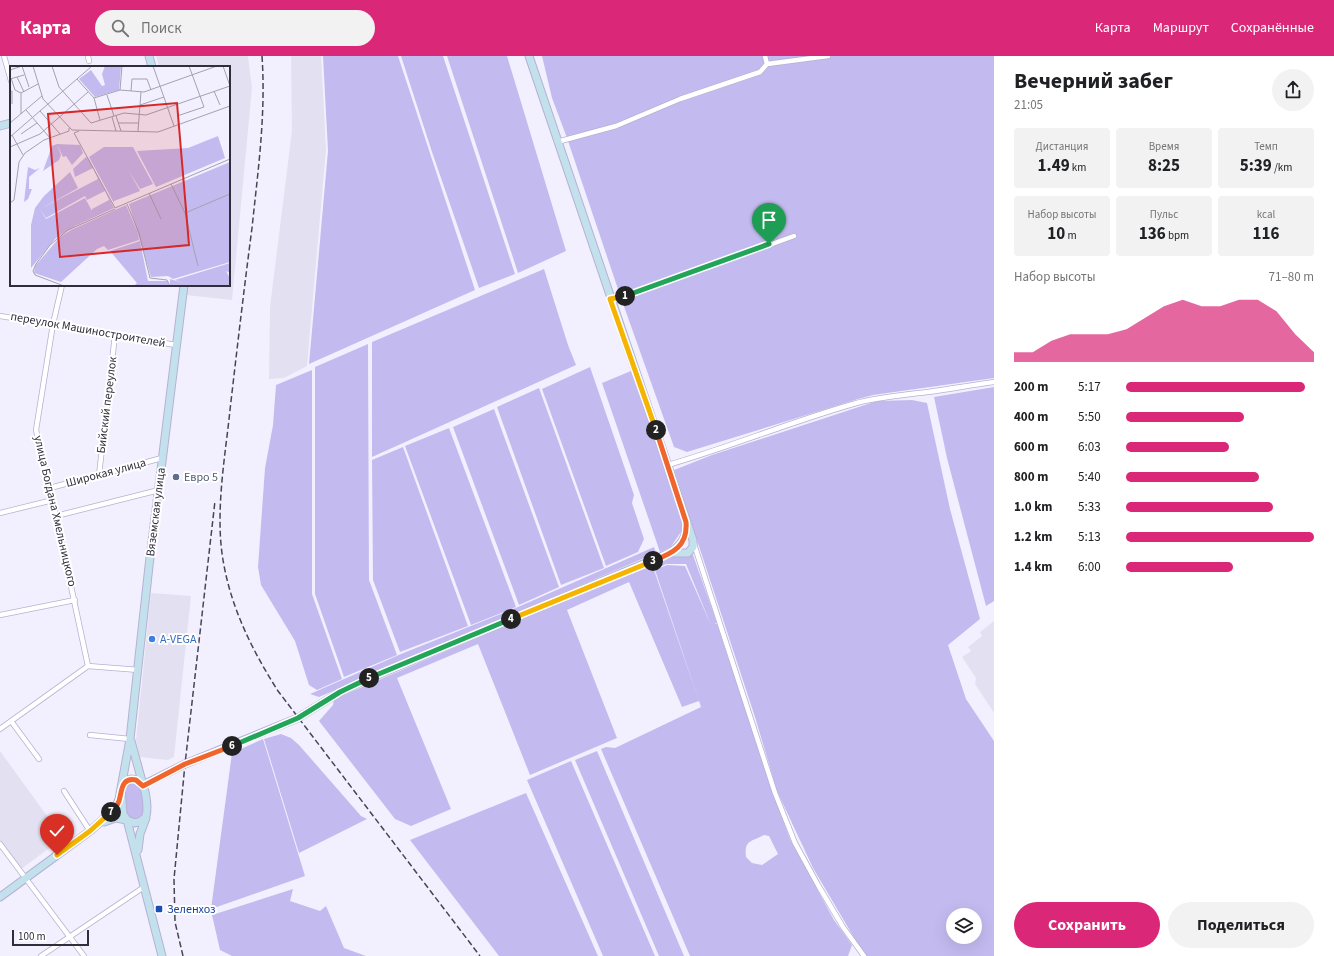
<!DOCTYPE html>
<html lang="ru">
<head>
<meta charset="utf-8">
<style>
	:root { --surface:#fff; --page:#f2f2f2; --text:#202124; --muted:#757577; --accent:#db2777 }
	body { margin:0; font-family:"Source Sans 3",sans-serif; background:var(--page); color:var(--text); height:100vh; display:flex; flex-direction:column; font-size:15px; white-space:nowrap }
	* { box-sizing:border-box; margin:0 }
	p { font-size:13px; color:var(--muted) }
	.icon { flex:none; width:22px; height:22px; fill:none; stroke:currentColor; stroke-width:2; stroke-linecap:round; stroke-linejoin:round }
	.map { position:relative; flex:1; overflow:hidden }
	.side { display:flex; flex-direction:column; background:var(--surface); width:340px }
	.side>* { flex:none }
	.tools { position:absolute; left:946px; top:852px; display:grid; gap:8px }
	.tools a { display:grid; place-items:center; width:36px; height:36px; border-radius:50%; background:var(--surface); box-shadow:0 4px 16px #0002; font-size:20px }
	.scale { position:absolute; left:12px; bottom:10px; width:77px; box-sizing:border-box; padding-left:4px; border:2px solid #302e3c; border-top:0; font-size:11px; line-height:14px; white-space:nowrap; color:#302e3c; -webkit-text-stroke:3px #fff; paint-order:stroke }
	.pin { position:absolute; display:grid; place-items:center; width:34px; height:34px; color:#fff; margin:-41px -17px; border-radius:50% 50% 50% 0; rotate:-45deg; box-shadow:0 0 4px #0007 }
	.pin .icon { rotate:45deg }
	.km { position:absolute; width:20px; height:20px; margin:-10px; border-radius:50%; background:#222; color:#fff; font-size:11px; line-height:20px; text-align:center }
	.round { display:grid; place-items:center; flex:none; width:42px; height:42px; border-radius:21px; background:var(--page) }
	.overview { display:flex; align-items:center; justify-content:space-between; height:68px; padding:0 20px }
	h1 { font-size:22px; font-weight:700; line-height:30px }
	.figures { display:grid; grid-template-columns:repeat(3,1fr); gap:6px; height:68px; padding:4px 20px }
	.figures div { display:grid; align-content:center; border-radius:4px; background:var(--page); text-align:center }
	.figures b { font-size:17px; font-weight:700 }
	.figures small { font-size:11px; font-weight:400 }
	.figures p { font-size:11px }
	.chart { height:112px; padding:8px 20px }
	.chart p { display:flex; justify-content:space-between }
	.chart svg { width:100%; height:72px; margin-top:4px; fill:var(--accent); opacity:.7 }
	.primary-button { display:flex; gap:8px; margin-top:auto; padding:8px 20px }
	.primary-button a { flex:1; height:46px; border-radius:24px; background:var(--accent); color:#fff; font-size:16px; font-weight:700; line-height:46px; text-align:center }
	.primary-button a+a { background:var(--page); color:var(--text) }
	ul { padding:0 20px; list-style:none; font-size:13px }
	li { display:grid; grid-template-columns:64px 48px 1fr; align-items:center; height:30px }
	li i { height:10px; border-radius:5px; background:var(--accent) }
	header { display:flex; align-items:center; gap:24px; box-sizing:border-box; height:56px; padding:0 20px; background:var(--accent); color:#fff }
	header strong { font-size:19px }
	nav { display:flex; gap:22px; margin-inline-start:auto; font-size:14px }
	.search { width:280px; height:36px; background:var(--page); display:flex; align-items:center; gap:10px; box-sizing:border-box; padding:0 14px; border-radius:22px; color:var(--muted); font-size:15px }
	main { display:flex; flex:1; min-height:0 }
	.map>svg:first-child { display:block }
	.built { fill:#e3e1f1 }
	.green { fill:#c3bbf0; fill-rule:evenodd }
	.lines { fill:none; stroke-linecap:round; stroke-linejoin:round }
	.minor-casing { stroke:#b6b1d3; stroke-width:6 }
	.secondary-casing { stroke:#b6b1d3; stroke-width:9 }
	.minor { stroke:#fff; stroke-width:4.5 }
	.secondary { stroke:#c3e1ed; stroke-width:7 }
	.rail { stroke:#474553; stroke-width:1.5; stroke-dasharray:6 3; stroke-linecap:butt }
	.split-1-casing { stroke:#fff; stroke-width:8 }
	.split-2-casing { stroke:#fff; stroke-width:8 }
	.split-3-casing { stroke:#fff; stroke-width:8 }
	.split-4-casing { stroke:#fff; stroke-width:8 }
	.split-5-casing { stroke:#fff; stroke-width:8 }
	.split-6-casing { stroke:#fff; stroke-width:8 }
	.split-7-casing { stroke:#fff; stroke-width:8 }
	.split-8-casing { stroke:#fff; stroke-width:8 }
	.split-1 { stroke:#22a559; stroke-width:5 }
	.split-2 { stroke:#f5b400; stroke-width:5 }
	.split-3 { stroke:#f0652b; stroke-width:5 }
	.split-4 { stroke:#f5b400; stroke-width:5 }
	.split-5 { stroke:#22a559; stroke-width:5 }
	.split-6 { stroke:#22a559; stroke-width:5 }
	.split-7 { stroke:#f0652b; stroke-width:5 }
	.split-8 { stroke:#f5b400; stroke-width:5 }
	.service-dot { fill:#5c6f8a; stroke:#fff; stroke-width:1.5 }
	.shop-dot { fill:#3f7fe0; stroke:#fff; stroke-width:1.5 }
	.transit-dot { fill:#1a4fb4; stroke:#fff; stroke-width:1.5 }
	.labels { text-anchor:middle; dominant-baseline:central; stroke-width:4; stroke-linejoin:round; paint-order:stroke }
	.street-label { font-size:12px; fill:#302e3c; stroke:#fff }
	.service-label { font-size:12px; fill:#4e5e75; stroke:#fff; text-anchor:start }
	.shop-label { font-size:12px; fill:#366cbe; stroke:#fff; text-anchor:start }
	.transit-label { font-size:12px; fill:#164399; stroke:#fff; text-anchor:start }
	.inset-road { fill:none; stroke:#a4a2b0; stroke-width:1 }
	.view { fill:#d62828; fill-opacity:0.15; stroke:#d62828; stroke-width:2 }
	.inset-edge { fill:none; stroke:#302e3c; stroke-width:2 }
</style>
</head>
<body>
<header>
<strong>Карта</strong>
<div class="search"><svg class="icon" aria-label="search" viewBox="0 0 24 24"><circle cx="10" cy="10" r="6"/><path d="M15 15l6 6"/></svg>Поиск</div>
<nav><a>Карта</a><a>Маршрут</a><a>Сохранённые</a></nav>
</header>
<main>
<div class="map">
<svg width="994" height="900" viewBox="0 0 994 900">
	<rect width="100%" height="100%" fill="#f2f0fe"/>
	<path class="built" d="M 156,0 L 248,0 L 252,32 L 232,244 L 186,239 L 188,229 L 229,229 L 229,11 L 159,11 Z
		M 291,0 L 321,0 L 326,93 L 307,310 L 284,322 L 269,323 L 270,251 L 292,74 Z
		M 151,537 L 191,540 L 174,701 L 168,704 L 140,701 L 136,684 Z
		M 994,565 L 994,657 L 975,628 L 976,622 L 962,601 L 971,595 L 968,591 L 982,580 L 980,576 Z
		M 0,695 L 63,782 L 21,813 L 0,784 Z"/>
	<path class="green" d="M 323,0 L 398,0 L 475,234 L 309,308 L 328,95 Z
		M 401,0 L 443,0 L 515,218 L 479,232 L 432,96 Z
		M 447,0 L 507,0 L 566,195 L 518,217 Z
		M 542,0 L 994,0 L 994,322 L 873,339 L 858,343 L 687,396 L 674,391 L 621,242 L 567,82 L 552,42 Z
		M 544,213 L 568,289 L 576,309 L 372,401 L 372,286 Z
		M 368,288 L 369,524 L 397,599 L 344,621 L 315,538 L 315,311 Z
		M 590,311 L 634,439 L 632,447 L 644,483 L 638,496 L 606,510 L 542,333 Z
		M 312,314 L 312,538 L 342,623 L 317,634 L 309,629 L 295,585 L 261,529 L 258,511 L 265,412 L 273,369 L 276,329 Z
		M 631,315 L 685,470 L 670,492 L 660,496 L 602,327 Z
		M 994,331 L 994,545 L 986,550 L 947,402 L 934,341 Z
		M 539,332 L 604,512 L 561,529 L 497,351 Z
		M 912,344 L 927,347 L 950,453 L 980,563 L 948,589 L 966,643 L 994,685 L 994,900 L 867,900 L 859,890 L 813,812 L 777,735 L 755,661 L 674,414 L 712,399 L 877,345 ZM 953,859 L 975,859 L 975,881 L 953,881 Z
		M 494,353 L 559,531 L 519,549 L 453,371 Z
		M 449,372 L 516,551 L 471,569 L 405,390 Z
		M 403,391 L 468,570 L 400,596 L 373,524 L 372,404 Z
		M 654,491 L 656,497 L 319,641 L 310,638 L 401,598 L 518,551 Z
		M 672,499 L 693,499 L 717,567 L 714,568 L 717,568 L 777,748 L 790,783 L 834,864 L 852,889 L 848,900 L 690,900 L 601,693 L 606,691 L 615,692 L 701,651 L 699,645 L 655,514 L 667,509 L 685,510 L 711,569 L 686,508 L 666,508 L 654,514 L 699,645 L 682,651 L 629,526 L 567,554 L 617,682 L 530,719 L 478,588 L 397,622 L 451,753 L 411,770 L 395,763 L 319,665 L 333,649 L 334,643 ZM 764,779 L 769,780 L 778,798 L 762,809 L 752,807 L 746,801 C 744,783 752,786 764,779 Z
		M 281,678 L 291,682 L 299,689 L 361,760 L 367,763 L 299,797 L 264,683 Z
		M 263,683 L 305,820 L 211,853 L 232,697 Z
		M 597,695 L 684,900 L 659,900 L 575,704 Z
		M 571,705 L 655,900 L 603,900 L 527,724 Z
		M 134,726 L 140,730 L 145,752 L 144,759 L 137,763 L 129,761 C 124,754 123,736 127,728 Z
		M 526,737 L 598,900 L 499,900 L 410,784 Z
		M 293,833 L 290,845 L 320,855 L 326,850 L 344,892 L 366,900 L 232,900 L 220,894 L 212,859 Z"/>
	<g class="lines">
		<g class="minor-casing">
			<path id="minor" d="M 4,0 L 11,25
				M 88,0 L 89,5
				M 765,0 L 767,8
				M 557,86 L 616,70 L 680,43 L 760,16 L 767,8 L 828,0
				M 62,229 L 53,268 L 36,374 L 56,460 L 88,610
				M 610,243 L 636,237 L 794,180
				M 0,260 L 176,289
				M 668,409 C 730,391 790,366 853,348 C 877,341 903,339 928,336 C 950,333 972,329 994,326
				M 99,419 L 115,279
				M 50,432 L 162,402
				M 0,457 L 53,444
				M 56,460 L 159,434
				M 694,488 L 775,737 L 795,787 L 818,829 L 843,871 L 864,900
				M 0,559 L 75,544
				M 88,610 L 139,614
				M 11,665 L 39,703
				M 0,673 L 88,610
				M 90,679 L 130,683
				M 64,735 L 90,775
				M 0,788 L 84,900
				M 41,900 L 144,831"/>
		</g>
		<g class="secondary-casing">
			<path id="secondary" d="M 149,0 L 152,11
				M 529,0 L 693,484 L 693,491 L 688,497 L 670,497
				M 0,70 L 11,67
				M 131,685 L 143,729 L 185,708 L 298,662 L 340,636 L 365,624 L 670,497 C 682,488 687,481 686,465
				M 131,723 C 135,723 139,724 142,728 C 146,734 149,755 145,762 L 139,766 L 134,767 L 127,764 L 123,758 L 121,732 L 124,727 Z
				M 104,766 L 116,762 L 127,764 L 162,900
				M 138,794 L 140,778 L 146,762
				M 0,841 L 90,775 L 115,753 L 119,743 L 130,683 L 149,510 L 184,229"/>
		</g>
		<use href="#minor" class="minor"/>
		<use href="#secondary" class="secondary"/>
		<path class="rail" d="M 262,0 C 266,59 258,114 252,172 C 244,233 237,293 230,354 C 225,402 215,456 223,504 C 231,552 252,594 278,635 L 480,900
			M 183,900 L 175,866 L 174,823 L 185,708 L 215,445"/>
	</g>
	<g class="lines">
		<g class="split-1-casing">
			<path id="split-1" d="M 625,240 L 769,188"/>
		</g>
		<g class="split-2-casing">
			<path id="split-2" d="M 625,240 L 610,243 L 656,374"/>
		</g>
		<g class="split-3-casing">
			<path id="split-3" d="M 653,505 C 673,497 688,490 686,466 L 656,374"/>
		</g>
		<g class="split-4-casing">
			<path id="split-4" d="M 511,563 L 653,505"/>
		</g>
		<g class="split-5-casing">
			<path id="split-5" d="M 369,622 L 511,563"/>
		</g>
		<g class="split-6-casing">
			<path id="split-6" d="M 232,690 L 298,662 L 340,636 L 369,622"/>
		</g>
		<g class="split-7-casing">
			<path id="split-7" d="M 111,756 C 115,753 117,750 119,745 C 122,735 121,721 136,724 L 143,730 L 185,708 L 232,690"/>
		</g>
		<g class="split-8-casing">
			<path id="split-8" d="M 57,799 L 90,775 L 111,756"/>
		</g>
		<use href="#split-1" class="split-1"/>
		<use href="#split-2" class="split-2"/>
		<use href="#split-3" class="split-3"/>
		<use href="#split-4" class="split-4"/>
		<use href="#split-5" class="split-5"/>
		<use href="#split-6" class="split-6"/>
		<use href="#split-7" class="split-7"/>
		<use href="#split-8" class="split-8"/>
	</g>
	<circle class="service-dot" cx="176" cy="421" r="4"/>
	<circle class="shop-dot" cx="152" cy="583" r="4"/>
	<rect class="transit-dot" x="155" y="849" width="8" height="8" rx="2"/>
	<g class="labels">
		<g class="street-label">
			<text transform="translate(88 274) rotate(10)">переулок Машиностроителей</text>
			<text transform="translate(107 349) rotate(-83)">Бийский переулок</text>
			<text transform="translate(106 417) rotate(-15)">Широкая улица</text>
			<text transform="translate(55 455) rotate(77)">улица Богдана Хмельницкого</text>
			<text transform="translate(156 456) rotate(-83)">Вяземская улица</text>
		</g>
		<g class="service-label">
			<text x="184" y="421">Евро 5</text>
		</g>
		<g class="shop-label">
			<text x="160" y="583">A-VEGA</text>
		</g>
		<g class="transit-label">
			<text x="167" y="853">Зеленхоз</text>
		</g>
	</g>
	<g transform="translate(10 10)">
		<rect width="220" height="220" fill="#f2f0fe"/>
		<path d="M 95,0 L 111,1 L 109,24 L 85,31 L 69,13 L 81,4 L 92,20 L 95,19 L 92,8 ZM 208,70 L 215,92 L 146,121 L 127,85 L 178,82 ZM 47,78 L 70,79 L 73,87 L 62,99 L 56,90 L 53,91 ZM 47,78 L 51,89 L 49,94 L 33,105 L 42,80 ZM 94,81 L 123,81 L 143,118 L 130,123 L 118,103 L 130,125 L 104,135 L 104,137 L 79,91 ZM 76,91 L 79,93 L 104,142 L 65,160 L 46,172 L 39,159 L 46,172 L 21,202 L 21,159 L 25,142 L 34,130 L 60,106 L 68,122 L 32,142 L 88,113 L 83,102 L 65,111 L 63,103 ZM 95,125 L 99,134 L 82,143 L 82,145 L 75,132 L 36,153 L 30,143 L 36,152 L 75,130 L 77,134 ZM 220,96 L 220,196 L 163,213 L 158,210 L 141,211 L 119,138 ZM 18,101 L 25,104 L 30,102 L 19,111 L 19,123 L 22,123 L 18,133 L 14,136 ZM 116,139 L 128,167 L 129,174 L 98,184 L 94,180 L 87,183 L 51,216 L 24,207 L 25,200 L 50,171 L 61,164 ZM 130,175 L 138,215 L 158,215 L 159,220 L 124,220 L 127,217 L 100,185 ZM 220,197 L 220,207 L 216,205 L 220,212 L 220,220 L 160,220 L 160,213 L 173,217 L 165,214 Z" fill="#c3bbf0" fill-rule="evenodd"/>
		<path class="inset-road" d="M 12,0 L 19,21M 23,0 L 33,33 L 62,64 L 148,66 L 220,40M 42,0 L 49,21 L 81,57M 114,0 L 136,0M 119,0 L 135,0M 143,0 L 164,60M 213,0 L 220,20M 0,4 L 12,0M 7,11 L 14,26M 1,12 L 5,24 L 11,27 L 11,48M 0,13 L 14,9M 67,13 L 84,32 L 110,24 L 134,26 L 207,0M 110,24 L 112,0M 121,25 L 122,13 L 137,13 L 141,24M 204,25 L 210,39M 0,26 L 2,25 L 2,38M 11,27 L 28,18M 97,29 L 104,50M 84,32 L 90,54M 38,38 L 82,0M 130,39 L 154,31M 16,44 L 40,72M 30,45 L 50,68M 106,50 L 111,65M 167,50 L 194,41 L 179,0M 102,51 L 106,65M 0,57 L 32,30M 81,57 L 114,47 L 136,49 L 220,20M 108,57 L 128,57M 69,65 L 64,67 L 105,142 L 220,93M 128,65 L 131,26M 11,68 L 27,57M 2,69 L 13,89M 0,71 L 38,38M 0,81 L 30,68 L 78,26M 161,118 L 175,147 L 188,200M 139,127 L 151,153M 0,137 L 4,134 L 9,96 L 15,87 L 34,74 L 59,65 L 59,62M 117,138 L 129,167 L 140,212 L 157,214 L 160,220M 175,147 L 220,128M 54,220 L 25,209 L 23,205 L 26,198 L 40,179 L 58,164 L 105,143"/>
		<path class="view" d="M 167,37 L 179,179 L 50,191 L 38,48 Z"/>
		<rect width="220" height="220" class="inset-edge"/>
	</g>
</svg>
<div class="tools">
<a><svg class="icon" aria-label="layers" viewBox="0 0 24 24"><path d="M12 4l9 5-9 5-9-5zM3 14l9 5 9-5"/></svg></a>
</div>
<div class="scale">100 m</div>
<div class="pin" style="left:769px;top:188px;background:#1e9e55"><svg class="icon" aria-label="arrive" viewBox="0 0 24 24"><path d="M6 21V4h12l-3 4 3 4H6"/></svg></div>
<div class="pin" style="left:57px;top:799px;background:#d93025"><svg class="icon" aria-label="check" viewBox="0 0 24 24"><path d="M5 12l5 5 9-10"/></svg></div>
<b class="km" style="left:625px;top:240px">1</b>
<b class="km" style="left:656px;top:374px">2</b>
<b class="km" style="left:653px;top:505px">3</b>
<b class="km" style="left:511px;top:563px">4</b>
<b class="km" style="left:369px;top:622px">5</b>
<b class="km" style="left:232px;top:690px">6</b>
<b class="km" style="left:111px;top:756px">7</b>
</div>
<section class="side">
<div class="overview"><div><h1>Вечерний забег</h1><p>21:05</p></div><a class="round"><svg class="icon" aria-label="share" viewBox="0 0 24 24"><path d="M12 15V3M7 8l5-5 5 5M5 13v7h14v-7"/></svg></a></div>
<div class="figures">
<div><p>Дистанция</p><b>1.49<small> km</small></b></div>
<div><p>Время</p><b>8:25</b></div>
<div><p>Темп</p><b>5:39<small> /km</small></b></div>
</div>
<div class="figures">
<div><p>Набор высоты</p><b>10<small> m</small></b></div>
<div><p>Пульс</p><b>136<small> bpm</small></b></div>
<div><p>kcal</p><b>116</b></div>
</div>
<div class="chart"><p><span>Набор высоты</span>71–80 m</p>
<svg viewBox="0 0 160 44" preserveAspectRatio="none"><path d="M0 44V38L10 38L20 31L30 27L40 27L50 27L60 24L70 17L80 10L90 6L100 10L110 10L120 6L130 6L140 13L150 27L160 38V44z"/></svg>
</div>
<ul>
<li><b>200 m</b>5:17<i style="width:95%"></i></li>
<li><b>400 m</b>5:50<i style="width:63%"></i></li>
<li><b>600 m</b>6:03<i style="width:55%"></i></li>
<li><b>800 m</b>5:40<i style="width:71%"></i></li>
<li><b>1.0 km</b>5:33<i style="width:78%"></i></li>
<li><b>1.2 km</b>5:13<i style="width:100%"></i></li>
<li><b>1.4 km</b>6:00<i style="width:57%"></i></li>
</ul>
<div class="primary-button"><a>Сохранить</a><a>Поделиться</a></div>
</section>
</main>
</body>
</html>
